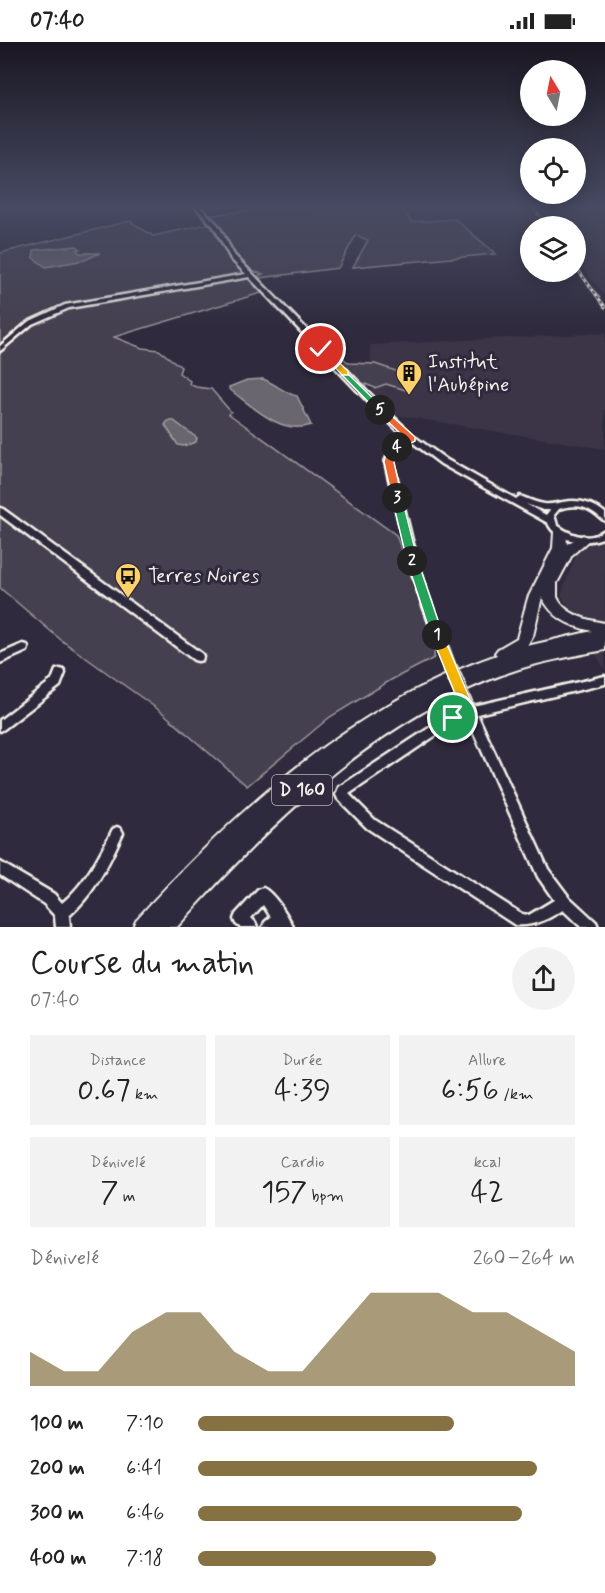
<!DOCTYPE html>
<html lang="fr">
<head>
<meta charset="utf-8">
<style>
	:root { --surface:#fff; --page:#f2f2f2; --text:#222; --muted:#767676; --accent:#857141 }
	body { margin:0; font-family:Mynerve,sans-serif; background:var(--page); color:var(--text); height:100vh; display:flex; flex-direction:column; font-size:22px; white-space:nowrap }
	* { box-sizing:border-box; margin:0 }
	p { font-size:20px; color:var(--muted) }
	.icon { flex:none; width:33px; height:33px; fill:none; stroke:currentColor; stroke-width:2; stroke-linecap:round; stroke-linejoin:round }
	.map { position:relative; height:885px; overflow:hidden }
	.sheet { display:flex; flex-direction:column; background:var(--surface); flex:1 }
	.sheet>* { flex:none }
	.needle { width:39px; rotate:350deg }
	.tools { position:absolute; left:520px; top:18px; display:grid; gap:12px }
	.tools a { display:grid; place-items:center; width:66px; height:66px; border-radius:50%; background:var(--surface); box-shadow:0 3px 15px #0003; font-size:30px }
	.pin { position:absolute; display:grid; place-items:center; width:51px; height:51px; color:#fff; margin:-26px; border:3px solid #fff; border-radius:50%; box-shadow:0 2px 6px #0007 }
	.km { position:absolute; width:30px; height:30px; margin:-15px; border-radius:50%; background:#222; color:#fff; font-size:16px; line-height:30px; text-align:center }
	.round { display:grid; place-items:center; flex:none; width:63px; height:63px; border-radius:32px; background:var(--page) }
	.head { display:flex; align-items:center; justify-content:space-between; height:102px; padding:0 30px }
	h1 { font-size:33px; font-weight:600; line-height:45px }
	.metrics { display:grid; grid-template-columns:repeat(3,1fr); gap:9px; height:102px; padding:6px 30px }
	.metrics div { display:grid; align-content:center; border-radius:0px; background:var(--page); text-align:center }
	.metrics b { font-size:30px; font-weight:600 }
	.metrics small { font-size:16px; font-weight:400 }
	.metrics p { font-size:16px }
	.chart { height:168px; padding:12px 30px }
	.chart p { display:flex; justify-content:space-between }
	.chart svg { width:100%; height:108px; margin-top:6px; fill:var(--accent); opacity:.7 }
	ul { padding:0 30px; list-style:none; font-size:20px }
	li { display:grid; grid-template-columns:96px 72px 1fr; align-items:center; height:45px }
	li i { height:15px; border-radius:8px; background:var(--accent) }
	.status { display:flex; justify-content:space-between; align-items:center; height:42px; padding:0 30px; background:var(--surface); direction:ltr }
	.status svg { height:16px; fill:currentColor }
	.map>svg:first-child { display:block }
	.built { fill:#3b3647 }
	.green { fill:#454050; stroke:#9c989c; stroke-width:1.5 }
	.water { fill:#6a6670; stroke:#a19ea0; stroke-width:1.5 }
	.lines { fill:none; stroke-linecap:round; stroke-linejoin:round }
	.minor-casing { stroke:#f4f1e8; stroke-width:5 }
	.highway-casing { stroke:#f4f1e8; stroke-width:4 }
	.minor { fill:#2f2a3d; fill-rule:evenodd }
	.highway { fill:#2f2a3d; fill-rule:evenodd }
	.rail-casing { stroke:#f4f1e8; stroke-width:3 }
	.rail { stroke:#2f2a3d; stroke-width:1.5; stroke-dasharray:3; stroke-linecap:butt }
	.minor-bridge-casing { stroke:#f4f1e8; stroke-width:16; stroke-linecap:butt }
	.minor-bridge { stroke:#2f2a3d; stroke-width:12 }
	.split-1 { fill:#f5b400; stroke:#fff; stroke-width:1.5 }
	.split-2 { fill:#22a559; stroke:#fff; stroke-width:1.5 }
	.split-3 { fill:#22a559; stroke:#fff; stroke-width:1.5 }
	.split-4 { fill:#f0652b; stroke:#fff; stroke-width:1.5 }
	.split-5 { fill:#f0652b; stroke:#fff; stroke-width:1.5 }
	.split-6 { fill:#22a559; stroke:#fff; stroke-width:1.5 }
	.split-7 { fill:#f5b400; stroke:#fff; stroke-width:1.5 }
	.labels { text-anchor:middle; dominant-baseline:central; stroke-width:6; stroke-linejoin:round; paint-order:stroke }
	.shield { fill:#2f2a3d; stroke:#b9b5b5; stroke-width:1.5 }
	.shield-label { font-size:18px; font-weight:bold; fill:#f4f1e8 }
	.poi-label { font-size:20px; fill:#f4f1e8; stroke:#2f2a3d; text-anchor:start }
</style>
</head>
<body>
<div class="status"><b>07:40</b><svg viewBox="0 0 49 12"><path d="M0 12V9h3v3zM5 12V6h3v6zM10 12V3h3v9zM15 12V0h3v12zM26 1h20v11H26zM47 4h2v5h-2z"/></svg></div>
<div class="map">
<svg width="605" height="885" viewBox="0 0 605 885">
	<rect width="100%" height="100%" fill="#2f2a3d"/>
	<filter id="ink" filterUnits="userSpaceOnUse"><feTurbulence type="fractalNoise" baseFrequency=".0167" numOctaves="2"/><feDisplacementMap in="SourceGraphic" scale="12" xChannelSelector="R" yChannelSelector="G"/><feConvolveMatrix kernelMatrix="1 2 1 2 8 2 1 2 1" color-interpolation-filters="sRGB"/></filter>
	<g filter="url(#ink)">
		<path class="built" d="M 535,164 L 605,164 L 605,254 L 576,218 L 576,184 L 551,184 Z
			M 605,291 L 605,407 L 396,373 L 373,365 L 370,303 Z
			M 605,494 L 605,628 L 561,553 L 579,505 Z"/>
		<path class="green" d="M 287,164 L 307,166 L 314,164 L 402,164 L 411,180 L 455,177 L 496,212 L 353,225 L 368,198 L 356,193 L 338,226 L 260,236 L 258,234 L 263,232 L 252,229 L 261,251 L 114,295 L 142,306 L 159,308 L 181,325 L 179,331 L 190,339 L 189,342 L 196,345 L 211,347 L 231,370 L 229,372 L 396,493 L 435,599 L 434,616 L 391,638 L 330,675 L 247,744 L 163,671 L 61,598 L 0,546 L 0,211 L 130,179 L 153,194 L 208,182 L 205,174 Z
			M 333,311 L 337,311 L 349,321 L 375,322 L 402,331 L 408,345 L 406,348 L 386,342 L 375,346 L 360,340 Z
			M 463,677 C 470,680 472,684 473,692 L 447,697 L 442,686 L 456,678 Z"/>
		<path class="water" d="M 77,204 L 80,207 L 77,208 L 79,211 L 100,211 L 85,218 L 46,225 L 33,216 L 34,208 Z
			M 263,337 C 276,342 284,351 297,354 L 311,383 C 281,394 252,364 229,347 L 229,345 L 247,338 Z
			M 168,379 L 174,379 L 197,396 L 196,400 L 184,404 L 178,403 L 165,383 Z"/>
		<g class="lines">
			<g class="minor-casing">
				<path id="minor" d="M 195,164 L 199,164 L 218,183 L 234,213 L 380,362 L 415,395 L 447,418 L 516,457 L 520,454 C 528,457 536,461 544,462 C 550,463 557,461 563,460 C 578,457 593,461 605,471 L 605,479 C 600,476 598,473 593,470 C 583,463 571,463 559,467 L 554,473 L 557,483 C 568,491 582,498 596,493 C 599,491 602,489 605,488 L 605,495 C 588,503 556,501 548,481 L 441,422 L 412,400 L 397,409 L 393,420 L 412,498 L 427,550 L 455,625 L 454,628 L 450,629 L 446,628 L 445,625 L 418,550 L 403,498 L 385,420 L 391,406 L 407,397 L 374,366 L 249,235 L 69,266 L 32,282 L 0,309 L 0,304 L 28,280 L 65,263 L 246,232 L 231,217 L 214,185 ZM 526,462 L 543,468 L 550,468 L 546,473 Z
					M 0,466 L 3,467 L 202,612 L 203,615 L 202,618 L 198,619 L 194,618 L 0,473 Z
					M 23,602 L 27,603 L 28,606 L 27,609 L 0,621 L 0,612 Z
					M 60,627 L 64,628 L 65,631 L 60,644 L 4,687 L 0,689 L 0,678 L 52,638 L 56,628 Z
					M 605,634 L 605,642 L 477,672 L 548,827 L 569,855 L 596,880 L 598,885 L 581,885 L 563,868 C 548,877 533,885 515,883 L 367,786 L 338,757 L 336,753 L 339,745 L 449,673 L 463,667 L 457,652 L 458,649 L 462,648 L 466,649 L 473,664 ZM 467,675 L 538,835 L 554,858 L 529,873 L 522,872 L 375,778 L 349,752 L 457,679 Z
					M 117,785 L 121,787 L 123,791 L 121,795 C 107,825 94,852 69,874 L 70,885 L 56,885 L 55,874 L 44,862 L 0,833 L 0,820 L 54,852 L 62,861 C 86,841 99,814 113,787 Z
					M 263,846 C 273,850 289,875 293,885 L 263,885 L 265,880 L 271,875 L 263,863 L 251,876 L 255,880 L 257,885 L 240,885 L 236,882 L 234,877 L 236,872 L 258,848 Z"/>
			</g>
			<g class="highway-casing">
				<path id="highway" d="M 560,486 L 566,490 L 567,502 L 583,493 L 590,497 L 572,513 L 557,541 L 557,555 C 565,573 587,578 605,581 L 605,608 C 572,614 539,620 507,631 C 375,678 268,783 177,885 L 133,885 L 136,878 C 237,767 352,663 497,613 L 495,611 L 498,607 L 517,596 L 528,556 L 553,506 L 554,490 ZM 542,555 C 552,576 570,584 592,589 L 527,604 L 533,594 Z"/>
			</g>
			<use href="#minor" class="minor"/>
			<use href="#highway" class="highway"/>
			<g class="rail-casing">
				<path id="rail" d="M 532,164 L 548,184
					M 576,225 L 605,265"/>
			</g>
			<use href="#rail" class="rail"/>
			<g class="minor-bridge-casing">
				<path id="minor-bridge" d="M 450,625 L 462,652"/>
			</g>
			<use href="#minor-bridge" class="minor-bridge"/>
		</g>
	</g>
	<linearGradient id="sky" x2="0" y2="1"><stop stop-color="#1a1722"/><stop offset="0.57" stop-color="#474a62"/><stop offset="1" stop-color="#474a62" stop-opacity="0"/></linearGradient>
	<rect width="605" height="288" fill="url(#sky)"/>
	<path class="split-1" d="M 437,589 L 443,593 L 475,669 L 473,673 L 453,682 L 447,676 L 449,672 L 461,666 L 431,593 Z"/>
	<path class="split-2" d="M 412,515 L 418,519 L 443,593 L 441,597 L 437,598 L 431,593 L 407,519 Z"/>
	<path class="split-3" d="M 397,453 L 402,456 L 418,519 L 412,522 L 407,519 L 392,456 Z"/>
	<path class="split-4" d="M 394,403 L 402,405 L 394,420 L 402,456 L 397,459 L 392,456 L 384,420 L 385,415 Z"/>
	<path class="split-5" d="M 377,366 L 383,366 L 415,395 L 415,399 L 400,407 L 394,407 L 394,403 L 406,397 L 377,369 Z"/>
	<path class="split-6" d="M 345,329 L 383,366 L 383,369 L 377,369 L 342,333 L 341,331 Z"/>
	<path class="split-7" d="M 321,304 L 348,329 L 348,333 L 342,333 L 319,308 L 319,305 Z"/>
	<defs>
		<g id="building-pin" transform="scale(1.35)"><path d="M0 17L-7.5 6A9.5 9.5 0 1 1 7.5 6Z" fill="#ffd166" stroke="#2f2a3d"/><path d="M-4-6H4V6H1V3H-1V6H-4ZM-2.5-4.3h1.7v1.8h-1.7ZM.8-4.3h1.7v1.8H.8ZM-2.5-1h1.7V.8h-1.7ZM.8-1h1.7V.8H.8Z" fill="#111"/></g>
		<g id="bus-pin" transform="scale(1.35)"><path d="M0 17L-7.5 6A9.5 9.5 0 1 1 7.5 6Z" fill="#ffd166" stroke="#2f2a3d"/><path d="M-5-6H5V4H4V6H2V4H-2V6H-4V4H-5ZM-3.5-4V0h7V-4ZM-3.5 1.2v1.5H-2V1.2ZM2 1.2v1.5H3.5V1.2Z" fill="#111"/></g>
	</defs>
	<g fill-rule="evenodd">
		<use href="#building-pin" x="409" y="331"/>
		<use href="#bus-pin" x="128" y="534"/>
	</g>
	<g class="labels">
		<rect class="shield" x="272" y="733" width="60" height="30" rx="4.5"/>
		<g class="shield-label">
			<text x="302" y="748">D 160</text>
		</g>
		<g class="poi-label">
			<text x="428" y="320">Institut<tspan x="428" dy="23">l'Aubépine</tspan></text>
			<text x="148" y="534">Terres Noires</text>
		</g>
	</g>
</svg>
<div class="tools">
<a><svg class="needle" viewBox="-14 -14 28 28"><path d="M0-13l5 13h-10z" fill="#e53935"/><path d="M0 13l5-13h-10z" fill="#767676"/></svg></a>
<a><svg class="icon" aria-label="locate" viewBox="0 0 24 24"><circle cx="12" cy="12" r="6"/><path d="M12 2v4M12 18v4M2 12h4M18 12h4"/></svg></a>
<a><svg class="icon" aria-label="layers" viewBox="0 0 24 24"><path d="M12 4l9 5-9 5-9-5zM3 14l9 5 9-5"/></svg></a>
</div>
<div class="pin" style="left:453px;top:676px;background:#1e9e55"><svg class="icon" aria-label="arrive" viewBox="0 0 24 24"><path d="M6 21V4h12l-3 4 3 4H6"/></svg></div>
<div class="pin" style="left:321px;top:307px;background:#d93025"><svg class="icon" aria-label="check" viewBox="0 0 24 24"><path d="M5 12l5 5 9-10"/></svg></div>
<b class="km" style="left:437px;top:593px">1</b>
<b class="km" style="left:412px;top:519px">2</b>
<b class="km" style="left:397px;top:456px">3</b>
<b class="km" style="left:397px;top:405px">4</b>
<b class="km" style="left:380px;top:368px">5</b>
</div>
<section class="sheet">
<div class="head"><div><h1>Course du matin</h1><p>07:40</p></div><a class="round"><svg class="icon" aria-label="share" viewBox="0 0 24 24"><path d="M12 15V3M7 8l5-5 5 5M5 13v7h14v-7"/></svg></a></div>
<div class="metrics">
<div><p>Distance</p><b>0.67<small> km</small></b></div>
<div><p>Durée</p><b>4:39</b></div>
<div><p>Allure</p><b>6:56<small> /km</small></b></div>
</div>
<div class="metrics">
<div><p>Dénivelé</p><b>7<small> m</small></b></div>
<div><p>Cardio</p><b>157<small> bpm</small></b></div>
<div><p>kcal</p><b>42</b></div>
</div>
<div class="chart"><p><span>Dénivelé</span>260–264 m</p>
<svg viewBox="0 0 160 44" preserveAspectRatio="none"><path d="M0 44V30L10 38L20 38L30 22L40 14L50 14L60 30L70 38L80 38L90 22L100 6L110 6L120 6L130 14L140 14L150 22L160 30V44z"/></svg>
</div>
<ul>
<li><b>100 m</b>7:10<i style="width:68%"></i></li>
<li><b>200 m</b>6:41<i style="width:90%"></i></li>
<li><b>300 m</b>6:46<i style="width:86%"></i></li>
<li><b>400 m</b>7:18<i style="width:63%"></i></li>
</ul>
</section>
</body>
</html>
